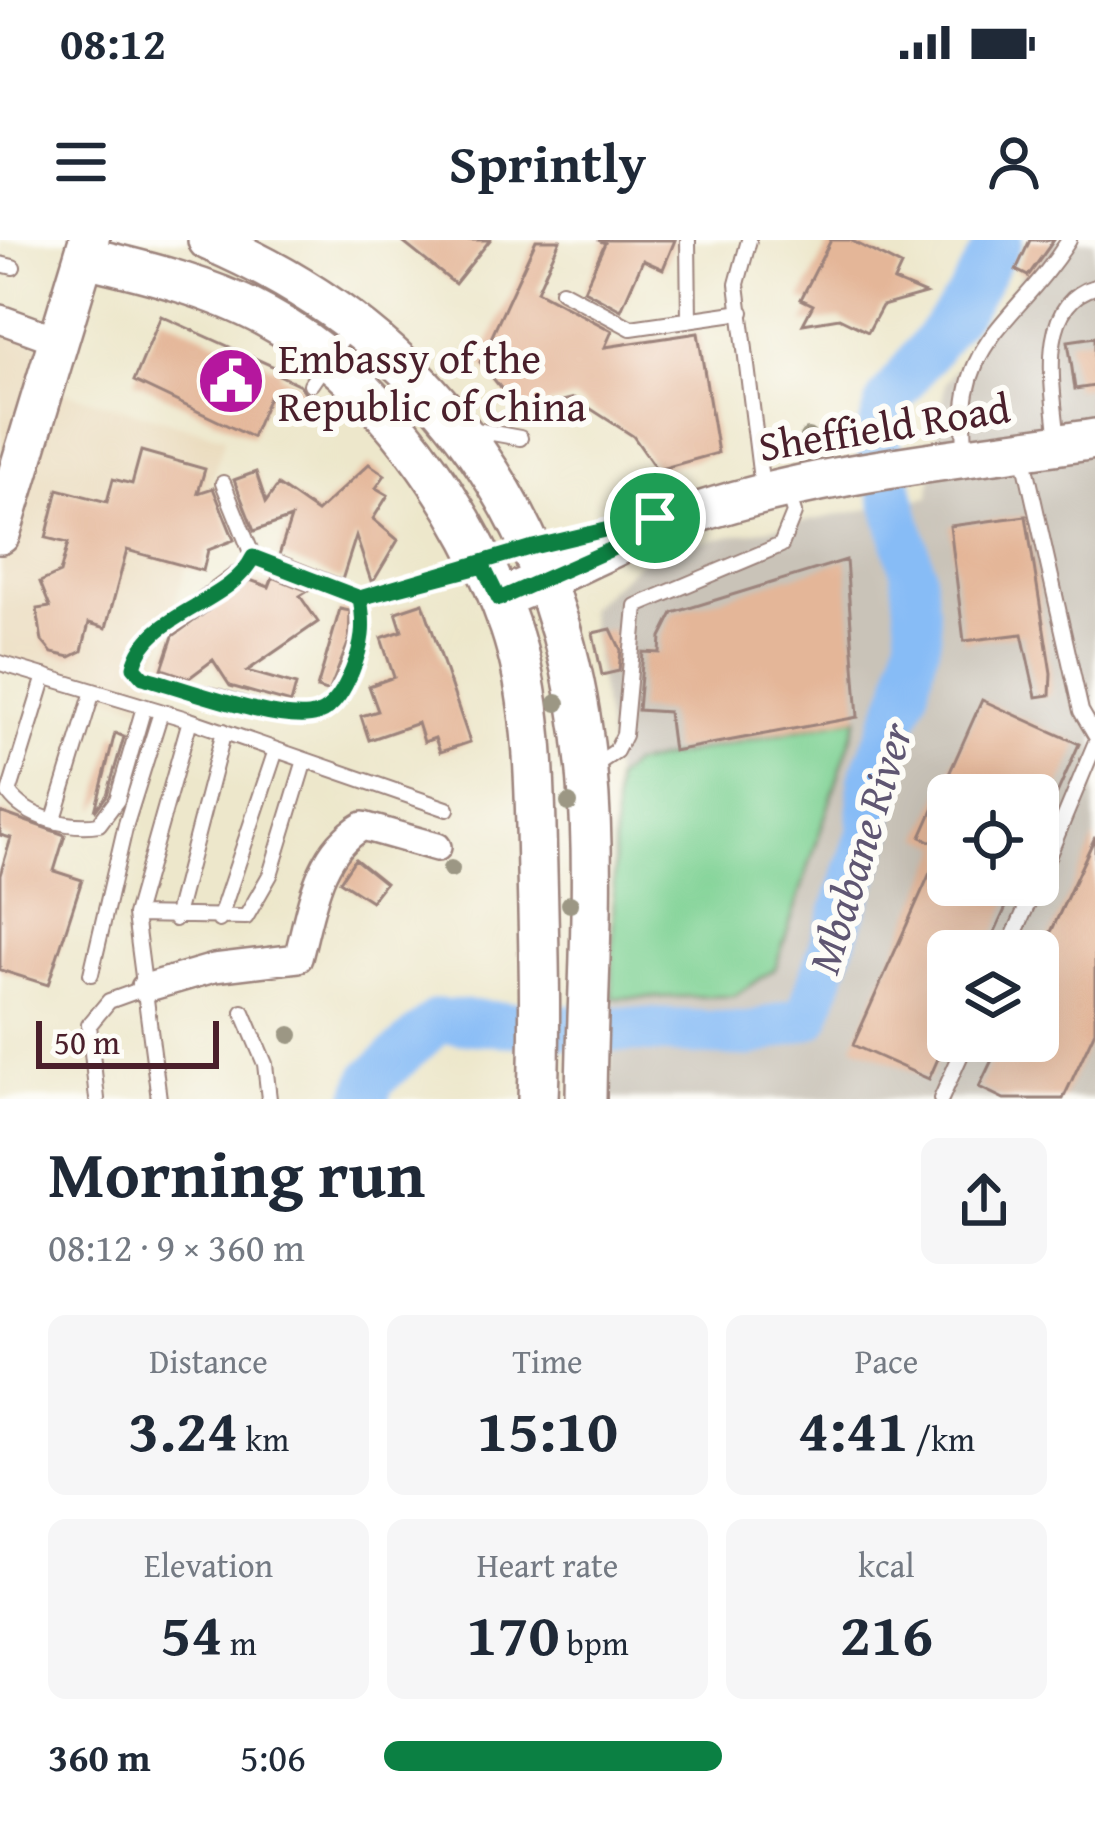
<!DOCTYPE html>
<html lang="en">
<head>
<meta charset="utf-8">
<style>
	:root { --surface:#fff; --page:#f6f6f7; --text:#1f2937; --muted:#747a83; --accent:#0b8043 }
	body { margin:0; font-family:"Gentium Book Plus",serif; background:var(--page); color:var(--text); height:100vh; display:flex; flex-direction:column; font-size:45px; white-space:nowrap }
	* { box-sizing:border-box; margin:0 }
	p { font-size:39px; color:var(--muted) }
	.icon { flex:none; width:66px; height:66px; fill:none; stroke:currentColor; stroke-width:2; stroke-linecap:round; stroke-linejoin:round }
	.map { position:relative; height:859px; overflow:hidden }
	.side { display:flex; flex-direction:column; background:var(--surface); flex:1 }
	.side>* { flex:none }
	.fabs { position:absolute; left:927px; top:534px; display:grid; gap:24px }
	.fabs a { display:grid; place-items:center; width:132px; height:132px; border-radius:18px; background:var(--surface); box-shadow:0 12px 48px #0002; font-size:60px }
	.scale { position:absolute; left:36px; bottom:30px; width:183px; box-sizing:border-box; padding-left:12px; border:6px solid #4a1f2b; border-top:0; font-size:33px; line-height:42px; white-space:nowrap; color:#4a1f2b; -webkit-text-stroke:9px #fdfcf7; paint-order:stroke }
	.pin { position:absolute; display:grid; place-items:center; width:102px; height:102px; color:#fff; margin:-51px; border:6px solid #fff; border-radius:50%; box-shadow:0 3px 12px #0007 }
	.round { display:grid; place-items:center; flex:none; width:126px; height:126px; border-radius:18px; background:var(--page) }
	.overview { display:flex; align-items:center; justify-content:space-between; height:204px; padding:0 48px }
	h1 { font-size:66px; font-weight:800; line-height:90px }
	.figures { display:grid; grid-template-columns:repeat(3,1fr); gap:18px; height:204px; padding:12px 48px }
	.figures div { display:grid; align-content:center; border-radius:18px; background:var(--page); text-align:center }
	.figures b { font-size:60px; font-weight:800 }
	.figures small { font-size:33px; font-weight:400 }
	.figures p { font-size:33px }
	ul { padding:0 48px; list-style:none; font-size:39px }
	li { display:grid; grid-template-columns:192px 144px 1fr; align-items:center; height:90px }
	li i { height:30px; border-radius:15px; background:var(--accent) }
	.status { display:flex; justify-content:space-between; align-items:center; height:84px; padding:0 60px; background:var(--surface); direction:ltr }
	.status svg { height:33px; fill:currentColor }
	header { display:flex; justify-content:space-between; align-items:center; height:156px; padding:0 48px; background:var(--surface); font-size:54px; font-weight:800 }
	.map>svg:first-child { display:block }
	.built { fill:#e9d9ba }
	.industrial { fill:#c9c3b8; fill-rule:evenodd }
	.green { fill:#7fd294; stroke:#647860; stroke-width:3 }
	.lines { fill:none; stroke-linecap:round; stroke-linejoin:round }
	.river { stroke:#87bcf6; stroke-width:45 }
	.building { fill:#e4b698 }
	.lane-casing { stroke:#9c837b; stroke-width:18 }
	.street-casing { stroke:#9c837b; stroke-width:32 }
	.secondary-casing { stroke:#9c837b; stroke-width:44 }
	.lane { stroke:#fff; stroke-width:14 }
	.street { stroke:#fff; stroke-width:27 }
	.secondary { stroke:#fff; stroke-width:39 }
	.tree { fill:#9c9784 }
	.route-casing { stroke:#fff; stroke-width:24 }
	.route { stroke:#0b8043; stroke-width:15 }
	.labels { text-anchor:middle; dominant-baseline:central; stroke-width:12; stroke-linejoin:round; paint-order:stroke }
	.poi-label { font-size:42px; fill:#4a1f2b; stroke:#fdfcf7; text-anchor:start }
	.street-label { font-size:42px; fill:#4a1f2b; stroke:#fdfcf7 }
	.water-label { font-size:45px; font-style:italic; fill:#5f5672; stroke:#fdfcf7 }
</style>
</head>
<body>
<div class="status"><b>08:12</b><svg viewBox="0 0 49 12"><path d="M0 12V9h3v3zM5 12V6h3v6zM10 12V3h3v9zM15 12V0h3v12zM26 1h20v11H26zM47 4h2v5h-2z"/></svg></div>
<header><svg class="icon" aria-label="menu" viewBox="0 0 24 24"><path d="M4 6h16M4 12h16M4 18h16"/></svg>Sprintly<svg class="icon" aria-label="person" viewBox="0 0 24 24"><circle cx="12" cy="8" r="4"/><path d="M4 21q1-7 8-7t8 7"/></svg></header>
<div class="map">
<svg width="1095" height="859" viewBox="0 0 1095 859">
	<rect width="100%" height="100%" fill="#fdfcf7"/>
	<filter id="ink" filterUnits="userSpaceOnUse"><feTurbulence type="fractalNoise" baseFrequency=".00833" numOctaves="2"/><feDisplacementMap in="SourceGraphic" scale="24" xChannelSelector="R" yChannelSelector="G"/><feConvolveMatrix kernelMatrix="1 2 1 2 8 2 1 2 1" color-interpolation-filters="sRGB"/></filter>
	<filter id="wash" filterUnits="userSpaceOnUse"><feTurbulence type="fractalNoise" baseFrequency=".004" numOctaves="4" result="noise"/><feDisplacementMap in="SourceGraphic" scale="48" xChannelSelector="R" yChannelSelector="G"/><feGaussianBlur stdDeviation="2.7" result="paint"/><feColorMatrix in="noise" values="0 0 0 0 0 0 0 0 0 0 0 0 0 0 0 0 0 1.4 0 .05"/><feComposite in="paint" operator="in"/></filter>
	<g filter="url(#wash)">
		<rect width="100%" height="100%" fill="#ede7cb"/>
		<path class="built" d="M 0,88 L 57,112 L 47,147 L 225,197 L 144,467 L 0,423 Z"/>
		<path class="industrial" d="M 1046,0 L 1095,0 L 1095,859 L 611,859 L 615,540 L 588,368 L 650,312 L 929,257 L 945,143 ZM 948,555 L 1038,555 L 1038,645 L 948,645 ZM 948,711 L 1038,711 L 1038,801 L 948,801 Z"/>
		<path class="green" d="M 858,477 L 775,729 L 734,756 L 612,758 L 615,540 L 631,525 Z"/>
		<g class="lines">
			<path class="river" d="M 366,859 L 372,840 L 438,781 L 748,795 L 808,777 L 870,592 L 870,542 L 906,453 L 919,394 L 913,332 L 877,200 L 889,160 L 968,58 L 1000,0"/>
		</g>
		<g id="blocks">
			<path class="building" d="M 400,0 L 490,0 L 455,44 Z
				M 536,0 L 560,0 L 537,51 L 612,91 L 605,107 L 698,93 L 718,213 L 657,230 L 633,196 L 574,158 L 520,172 L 480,122 Z
				M 598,0 L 675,0 L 663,29 L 643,20 L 621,70 L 584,50 L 605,3 Z
				M 831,0 L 850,0 L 901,26 L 894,41 L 925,54 L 882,66 L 868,92 L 839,78 L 803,84 L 813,65 L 801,59 Z
				M 1030,0 L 1054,0 L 1028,36 L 1016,30 Z
				M 161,76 L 281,130 L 279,135 L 300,145 L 306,154 L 333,159 L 323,181 L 269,157 L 252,197 L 134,141 Z
				M 1095,97 L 1095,146 L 1075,149 L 1068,101 Z
				M 141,211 L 205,229 L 198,253 L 213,248 L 234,300 L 208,310 L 203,331 L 127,310 L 106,388 L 89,383 L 82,411 L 70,417 L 52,413 L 42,401 L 37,369 L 50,367 L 40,342 L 60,333 L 68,303 L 46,298 L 58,249 L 107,262 L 113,239 L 132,244 Z
				M 369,224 L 385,235 L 376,248 L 388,255 L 373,279 L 398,300 L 372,344 L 356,296 L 342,340 L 279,315 L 291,278 L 254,291 L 234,240 L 256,232 L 266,262 L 278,245 L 317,272 Z
				M 1026,276 L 1051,433 L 1050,455 L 1036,457 L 1022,394 L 964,401 L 950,286 Z
				M 846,320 L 858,477 L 673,511 L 668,472 L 638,470 L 643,412 L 660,413 L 661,397 L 673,373 Z
				M 273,337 L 308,351 L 300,356 L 318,382 L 247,431 L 296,445 L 291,463 L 230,446 L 213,420 L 189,438 L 162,429 L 173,396 L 250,340 L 269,347 Z
				M 423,363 L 470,502 L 440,512 L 435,498 L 424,502 L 418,483 L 369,500 L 361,476 L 378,471 L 369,446 L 394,437 L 381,398 L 402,391 L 396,372 Z
				M 340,369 L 350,371 L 349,401 L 329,452 L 317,448 Z
				M 611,389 L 621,410 L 619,431 L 602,435 L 593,393 Z
				M 982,460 L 1079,504 L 1038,596 L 1038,555 L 948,555 L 948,645 L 1016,645 L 986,711 L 948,711 L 948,796 L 929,839 L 853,805 L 942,606 L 921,597 Z
				M 115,493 L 124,497 L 107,555 L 95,571 Z
				M 0,572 L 65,595 L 54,631 L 82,640 L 48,745 L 0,730 L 0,635 L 11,598 L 0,595 Z
				M 1095,597 L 1095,791 L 1063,859 L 1004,859 L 979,847 L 1001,801 L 1038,801 L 1038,720 Z
				M 355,619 L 385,643 L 371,661 L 340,641 Z"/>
		</g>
	</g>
	<g filter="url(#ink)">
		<use href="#blocks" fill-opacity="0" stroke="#9c837b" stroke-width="3"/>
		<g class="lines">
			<g class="lane-casing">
				<path id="lane" d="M 688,0 L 689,80
					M 749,0 L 737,44 L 762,248
					M 0,24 L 13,27
					M 562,51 L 631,88 L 742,72
					M 311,144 L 352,84
					M 465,188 L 520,198
					M 1058,204 C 1055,158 1033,64 1095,47
					M 1023,213 L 1081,471 L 1095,495
					M 966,215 C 952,99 1015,86 1069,0
					M 223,243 L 253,317 L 250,324 L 154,395 L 134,422 L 136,432 C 157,446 191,450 216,456 C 244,463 290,484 317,474 C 358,459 365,393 360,359
					M 625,252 L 655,279
					M 253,317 L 360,359 L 482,326
					M 0,423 L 190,480 L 447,569
					M 45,436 L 9,553 C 26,578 71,589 99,584 L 117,560 L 144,467
					M 591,528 L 616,511 L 624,495 L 636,366 L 781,305 L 794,273 L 788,253
					M 54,579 L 93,451
					M 1038,641 L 1095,504
					M 135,675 L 246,677 L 270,635 L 305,520
					M 175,679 L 224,491
					M 219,680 L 276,510
					M 1007,711 L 1036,645
					M 91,734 L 126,584 L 161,472
					M 243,772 L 265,824 L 269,859
					M 97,859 L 89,785 L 109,761 L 145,748
					M 159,859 L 135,675 L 190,480
					M 941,859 L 967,801"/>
			</g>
			<g class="street-casing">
				<path id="street" d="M 0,79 L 61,101
					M 145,748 L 214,728 L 298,718 C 311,670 317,612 363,586 L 437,607"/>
			</g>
			<g class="secondary-casing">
				<path id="secondary" d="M 208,0 C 436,97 565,285 587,532 C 597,640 587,751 586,859
					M 85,17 C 145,31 211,47 266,77 C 377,136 470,270 510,387 C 536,463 535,551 537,631 C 539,707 541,783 538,859
					M 0,294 L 89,0
					M 518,351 C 578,327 635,292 696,273 C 825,231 962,219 1095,199"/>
			</g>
			<use href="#lane" class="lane"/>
			<use href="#street" class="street"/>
			<use href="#secondary" class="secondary"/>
		</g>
		<g class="tree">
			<circle cx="808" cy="197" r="9"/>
			<circle cx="557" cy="463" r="9"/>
			<circle cx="569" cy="563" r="9"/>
			<circle cx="451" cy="629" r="9"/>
			<circle cx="570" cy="664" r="9"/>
			<circle cx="290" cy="795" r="9"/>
		</g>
	</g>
	<g class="lines" filter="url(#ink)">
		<g class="route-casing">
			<path id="route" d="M 655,278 L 529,308 L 360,358 L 253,317 C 230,365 147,372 134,427 L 143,437 C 180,447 284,486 317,474 C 335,468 345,447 352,431 C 363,404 365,387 360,358 L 483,326 L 499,359 L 691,274 L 655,278"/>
		</g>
		<use href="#route" class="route"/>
	</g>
	<defs>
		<g id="civic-disc" transform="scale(3.45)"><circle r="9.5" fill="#b5179e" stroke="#fdfcf7"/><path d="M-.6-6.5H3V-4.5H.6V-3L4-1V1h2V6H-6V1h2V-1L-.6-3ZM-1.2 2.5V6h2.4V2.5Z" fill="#fff"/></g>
	</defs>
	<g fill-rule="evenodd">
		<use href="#civic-disc" x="231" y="141"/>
	</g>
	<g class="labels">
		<g class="poi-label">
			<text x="278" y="117">Embassy of the<tspan x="278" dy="48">Republic of China</tspan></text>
		</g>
		<g class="street-label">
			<text transform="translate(884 186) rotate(-9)">Sheffield Road</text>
		</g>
		<g class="water-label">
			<text transform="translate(859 608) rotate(-73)">Mbabane River</text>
		</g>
	</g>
</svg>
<div class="fabs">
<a><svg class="icon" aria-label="locate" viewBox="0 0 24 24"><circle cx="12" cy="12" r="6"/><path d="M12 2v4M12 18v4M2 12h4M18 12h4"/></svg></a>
<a><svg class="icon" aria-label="layers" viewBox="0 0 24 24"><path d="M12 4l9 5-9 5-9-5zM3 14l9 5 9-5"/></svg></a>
</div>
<div class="scale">50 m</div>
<div class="pin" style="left:655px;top:278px;background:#1e9e55"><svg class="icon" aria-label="arrive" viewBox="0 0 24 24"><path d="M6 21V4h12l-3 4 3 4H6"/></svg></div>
</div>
<section class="side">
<div class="overview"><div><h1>Morning run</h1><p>08:12 · 9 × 360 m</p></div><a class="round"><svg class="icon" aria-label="share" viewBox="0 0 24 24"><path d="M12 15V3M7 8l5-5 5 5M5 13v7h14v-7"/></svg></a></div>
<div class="figures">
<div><p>Distance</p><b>3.24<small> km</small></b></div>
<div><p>Time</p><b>15:10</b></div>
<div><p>Pace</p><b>4:41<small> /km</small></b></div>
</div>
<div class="figures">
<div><p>Elevation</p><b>54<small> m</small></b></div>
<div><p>Heart rate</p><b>170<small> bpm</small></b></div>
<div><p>kcal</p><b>216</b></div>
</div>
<ul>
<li><b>360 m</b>5:06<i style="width:51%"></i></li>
</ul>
</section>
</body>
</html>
